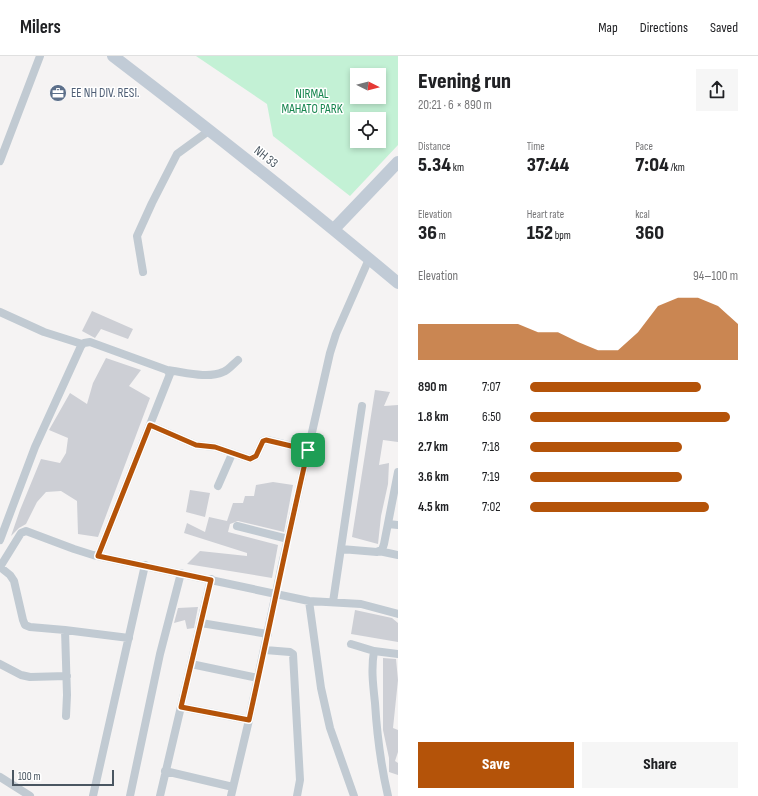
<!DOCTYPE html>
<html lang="en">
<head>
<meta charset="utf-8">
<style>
	:root { --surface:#fff; --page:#f6f6f6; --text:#202124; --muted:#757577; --line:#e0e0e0; --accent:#b45309 }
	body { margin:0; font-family:"Sofia Sans Condensed",sans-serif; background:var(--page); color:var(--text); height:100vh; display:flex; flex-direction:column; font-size:15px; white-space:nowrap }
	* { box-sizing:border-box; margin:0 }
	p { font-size:13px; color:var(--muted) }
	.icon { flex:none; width:22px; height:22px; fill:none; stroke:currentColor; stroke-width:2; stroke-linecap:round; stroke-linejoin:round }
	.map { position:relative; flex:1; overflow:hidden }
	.side { display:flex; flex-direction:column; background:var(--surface); width:360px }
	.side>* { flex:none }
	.needle { width:26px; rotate:96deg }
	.tools { position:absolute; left:350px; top:12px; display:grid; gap:8px }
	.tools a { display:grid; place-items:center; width:36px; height:36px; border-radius:0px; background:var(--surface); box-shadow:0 2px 6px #0003; font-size:20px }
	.scale { position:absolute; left:12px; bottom:10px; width:102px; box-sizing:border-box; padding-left:4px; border:2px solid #4a5661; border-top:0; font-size:11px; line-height:14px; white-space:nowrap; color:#4a5661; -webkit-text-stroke:3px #fff; paint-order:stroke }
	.pin { position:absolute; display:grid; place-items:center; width:34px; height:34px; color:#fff; margin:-17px; border-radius:8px; box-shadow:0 2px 6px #0006 }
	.round { display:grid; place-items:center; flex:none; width:42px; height:42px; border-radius:0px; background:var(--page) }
	.overview { display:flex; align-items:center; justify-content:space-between; height:68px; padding:0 20px }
	h1 { font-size:22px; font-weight:800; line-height:30px }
	.stats { display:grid; grid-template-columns:repeat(3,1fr); gap:6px; height:68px; padding:4px 20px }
	.stats div { display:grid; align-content:center }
	.stats b { font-size:20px; font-weight:800 }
	.stats small { font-size:11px; font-weight:400 }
	.stats p { font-size:11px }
	.chart { height:112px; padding:8px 20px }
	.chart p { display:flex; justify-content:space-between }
	.chart svg { width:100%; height:72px; margin-top:4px; fill:var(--accent); opacity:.7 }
	.action { display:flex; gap:8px; margin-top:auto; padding:8px 20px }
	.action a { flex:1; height:46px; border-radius:0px; background:var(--accent); color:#fff; font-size:16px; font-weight:800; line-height:46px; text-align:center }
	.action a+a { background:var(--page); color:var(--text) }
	ul { padding:0 20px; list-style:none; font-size:13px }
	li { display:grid; grid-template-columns:64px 48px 1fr; align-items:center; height:30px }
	li i { height:10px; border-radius:5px; background:var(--accent) }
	header { display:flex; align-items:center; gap:24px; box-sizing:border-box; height:56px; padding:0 20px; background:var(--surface); border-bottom:1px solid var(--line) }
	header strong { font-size:19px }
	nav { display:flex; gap:22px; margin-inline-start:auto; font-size:14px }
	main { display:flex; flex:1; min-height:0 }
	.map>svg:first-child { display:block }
	.green { fill:#c3f1d5; fill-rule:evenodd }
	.building { fill:#cdcfd5 }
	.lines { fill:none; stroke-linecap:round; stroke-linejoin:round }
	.street { stroke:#c1cad2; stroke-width:8 }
	.secondary { stroke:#c1cbd6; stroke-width:12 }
	.route-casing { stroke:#fff; stroke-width:8 }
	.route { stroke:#b45309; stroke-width:5 }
	.labels { text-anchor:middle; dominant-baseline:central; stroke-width:3; stroke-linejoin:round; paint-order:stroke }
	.service-label { font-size:13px; fill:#4e5e75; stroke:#fff; text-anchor:start }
	.park-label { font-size:13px; fill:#17864f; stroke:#fff }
	.street-label { font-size:13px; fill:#4a5661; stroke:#fff }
</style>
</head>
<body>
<header>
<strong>Milers</strong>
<nav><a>Map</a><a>Directions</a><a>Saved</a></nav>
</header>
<main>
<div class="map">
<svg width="398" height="740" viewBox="0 0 398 740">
	<rect width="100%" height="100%" fill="#f5f3f3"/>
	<path class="green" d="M 196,0 L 398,0 L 398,89 L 350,140 L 273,80 L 267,48 ZM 357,19 L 379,19 L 379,41 L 357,41 ZM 357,63 L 379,63 L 379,85 L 357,85 Z"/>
	<path class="building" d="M 92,255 L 133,273 L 128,283 L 101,273 L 95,282 L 82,275 Z
		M 106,302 L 141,314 L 129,330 L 150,342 L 98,481 L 78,478 L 77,445 L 61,435 L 46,436 L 37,446 L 26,468 L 19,472 L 11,480 L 20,454 L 41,403 L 60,407 L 66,397 L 68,382 L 49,374 L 70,337 L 87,348 L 93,327 Z
		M 375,334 L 390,336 L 384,350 L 398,349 L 398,386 L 383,384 L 379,409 L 389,407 L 388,428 L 381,460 L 378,488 L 352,481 Z
		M 273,426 L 293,429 L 284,476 L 238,465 L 230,468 L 228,476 L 278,489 L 272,522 L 187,508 L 200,495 L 247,500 L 247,497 L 184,477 L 187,467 L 205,476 L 209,461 L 227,465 L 233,447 L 243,447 L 245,440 L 254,440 L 256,429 Z
		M 190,434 L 210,437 L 205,461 L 186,456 Z
		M 198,551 L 194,572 L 187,573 L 185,564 L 174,567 L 178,552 Z
		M 355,554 L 392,562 L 398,567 L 398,586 L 351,578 Z
		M 383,602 L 396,603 L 398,624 L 393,672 L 398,674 L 398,696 L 395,705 L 398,707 L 398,719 L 389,716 L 389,702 L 383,674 Z"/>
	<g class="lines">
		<path class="street" d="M 0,105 L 40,0
			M 143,216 L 137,180 L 152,147 L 177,98 L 210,74
			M 0,256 L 44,276 L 82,288
			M 167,314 C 184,316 207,323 223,316 C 229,314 233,308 238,304
			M 150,369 L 196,389 L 215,391 L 250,403 L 256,400 L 263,385 L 267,384 L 308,394
			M 218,430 L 232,398
			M 388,468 L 398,469
			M 237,470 L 288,483
			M 0,484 L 35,391 L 81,290 L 84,287 L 90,286 L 167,314 L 170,318 L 98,500
			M 341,493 L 377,496 L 382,494 L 384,488 L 398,416
			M 379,495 L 398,499
			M 0,511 L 21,477 L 26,475 L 74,493 L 93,499 L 309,545 L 361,548 L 398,558
			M 0,511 L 10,519 L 14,525 L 23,564 L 25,569 L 30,571 L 65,574 L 67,639 L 66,660
			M 309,545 L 321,632 L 330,672 L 354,740
			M 333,546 L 362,350
			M 201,567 L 268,578
			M 65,574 L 129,582
			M 351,588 L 374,595
			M 265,594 L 290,596 L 293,598 L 300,724 L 297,740
			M 0,608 L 21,619 L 30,621 L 67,620
			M 191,608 L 258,622
			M 181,651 L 249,664
			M 165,715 L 233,731
			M 0,721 L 30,740
			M 93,740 L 145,509
			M 130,740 L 160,598 L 181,517
			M 160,740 L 211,523
			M 231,740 L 249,664 L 281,513 L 330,297 L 336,278 L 369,203
			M 388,740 C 381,710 377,679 375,647 C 373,629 371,613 374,595 L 398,598"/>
		<path class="secondary" d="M 113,0 C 210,74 305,149 398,227
			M 334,173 L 398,106"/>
	</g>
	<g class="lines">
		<g class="route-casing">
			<path id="route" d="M 150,369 L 196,389 L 215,391 L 250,403 L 256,400 L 263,385 L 266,384 L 308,394 C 287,484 269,574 249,664 L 181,651 L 211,524 L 98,500 Z"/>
		</g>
		<use href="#route" class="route"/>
	</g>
	<defs>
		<g id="office-disc" transform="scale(0.9)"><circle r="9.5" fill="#5c6f8a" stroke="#fff"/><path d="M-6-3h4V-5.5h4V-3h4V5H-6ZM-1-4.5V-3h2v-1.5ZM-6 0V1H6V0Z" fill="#fff"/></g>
	</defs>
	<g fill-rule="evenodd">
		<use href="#office-disc" x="58" y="37"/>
	</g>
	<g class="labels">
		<g class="service-label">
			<text x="71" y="37">EE NH DIV. RESI.</text>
		</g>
		<g class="park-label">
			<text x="312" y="38">NIRMAL<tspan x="312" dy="15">MAHATO PARK</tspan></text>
		</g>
		<g class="street-label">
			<text transform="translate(266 101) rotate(38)">NH 33</text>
		</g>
	</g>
</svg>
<div class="tools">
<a><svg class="needle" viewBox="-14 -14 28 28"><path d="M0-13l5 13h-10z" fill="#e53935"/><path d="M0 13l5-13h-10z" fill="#757577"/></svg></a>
<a><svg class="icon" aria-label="locate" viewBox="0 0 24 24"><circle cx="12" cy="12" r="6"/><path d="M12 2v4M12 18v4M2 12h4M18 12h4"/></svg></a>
</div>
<div class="scale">100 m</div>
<div class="pin" style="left:308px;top:394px;background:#1e9e55"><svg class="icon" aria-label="arrive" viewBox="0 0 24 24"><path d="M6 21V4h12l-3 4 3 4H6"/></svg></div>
</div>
<section class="side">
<div class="overview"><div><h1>Evening run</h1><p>20:21 · 6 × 890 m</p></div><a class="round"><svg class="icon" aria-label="share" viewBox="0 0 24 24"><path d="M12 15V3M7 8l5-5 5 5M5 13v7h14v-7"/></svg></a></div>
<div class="stats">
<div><p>Distance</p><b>5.34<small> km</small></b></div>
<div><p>Time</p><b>37:44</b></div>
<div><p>Pace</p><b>7:04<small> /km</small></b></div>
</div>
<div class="stats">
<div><p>Elevation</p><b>36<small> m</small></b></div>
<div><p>Heart rate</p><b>152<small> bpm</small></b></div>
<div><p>kcal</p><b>360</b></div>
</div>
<div class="chart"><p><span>Elevation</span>94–100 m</p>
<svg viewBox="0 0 160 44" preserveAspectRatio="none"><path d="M0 44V22L10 22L20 22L30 22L40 22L50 22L60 27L70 27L80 33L90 38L100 38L110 27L120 11L130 6L140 6L150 11L160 22V44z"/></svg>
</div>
<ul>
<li><b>890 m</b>7:07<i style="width:82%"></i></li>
<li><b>1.8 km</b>6:50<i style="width:96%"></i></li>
<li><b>2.7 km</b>7:18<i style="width:73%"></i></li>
<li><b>3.6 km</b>7:19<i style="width:73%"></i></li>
<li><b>4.5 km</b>7:02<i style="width:86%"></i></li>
</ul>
<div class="action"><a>Save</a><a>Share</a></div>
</section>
</main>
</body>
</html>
